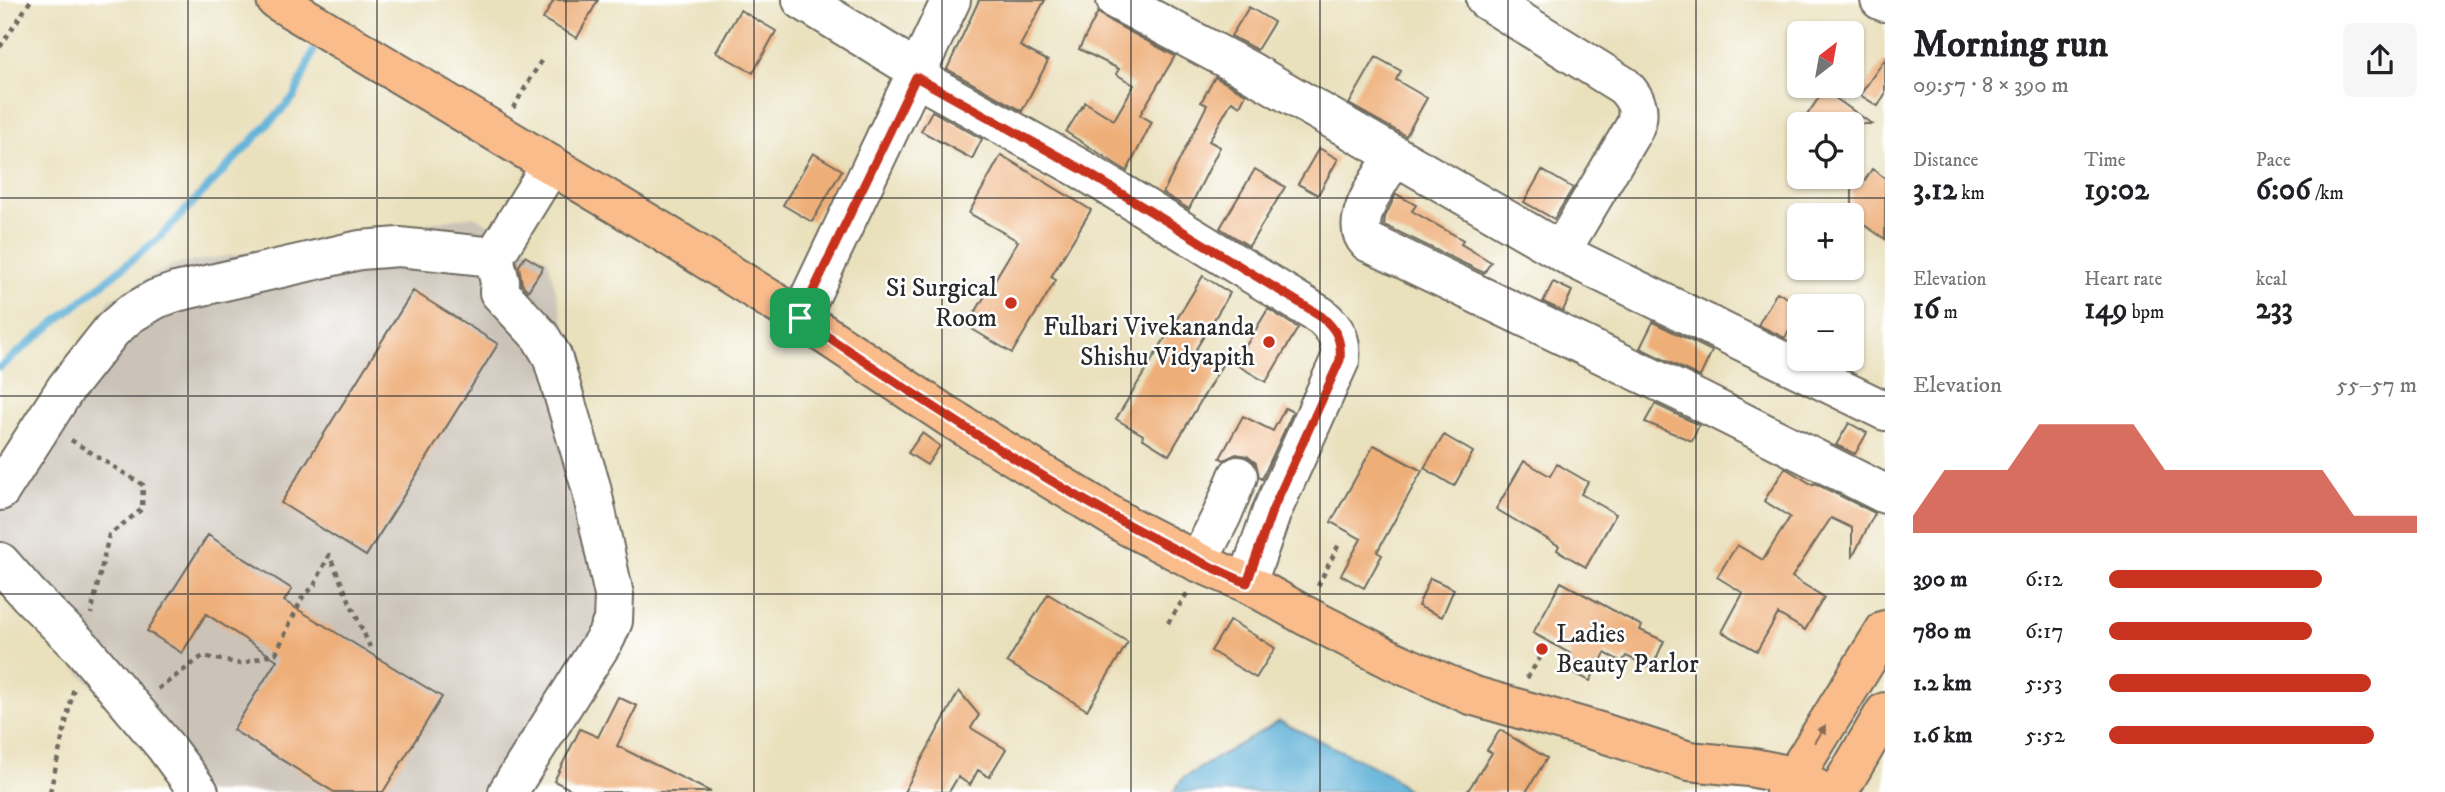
<!DOCTYPE html>
<html lang="en">
<head>
<meta charset="utf-8">
<style>
	:root { --surface:#fff; --page:#f6f6f6; --text:#202124; --muted:#757577; --accent:#c8321e }
	body { margin:0; font-family:"IM FELL DW Pica",serif; background:var(--page); color:var(--text); height:100vh; display:flex; flex-direction:column; font-size:26px; white-space:nowrap }
	* { box-sizing:border-box; margin:0 }
	p { font-size:23px; color:var(--muted) }
	.icon { flex:none; width:38px; height:38px; fill:none; stroke:currentColor; stroke-width:2; stroke-linecap:round; stroke-linejoin:round }
	.map { position:relative; flex:1; overflow:hidden }
	.sheet { display:flex; flex-direction:column; background:var(--surface); width:560px }
	.sheet>* { flex:none }
	.needle { width:46px; rotate:31deg }
	.fabs { position:absolute; left:1787px; top:21px; display:grid; gap:14px }
	.fabs a { display:grid; place-items:center; width:77px; height:77px; border-radius:10px; background:var(--surface); box-shadow:0 2px 5px #0004; font-size:35px }
	.pin { position:absolute; display:grid; place-items:center; width:60px; height:60px; color:#fff; margin:-30px; border-radius:14px; box-shadow:0 4px 10px #0006 }
	.round { display:grid; place-items:center; flex:none; width:74px; height:74px; border-radius:10px; background:var(--page) }
	.head { display:flex; align-items:center; justify-content:space-between; height:119px; padding:0 28px }
	h1 { font-size:38px; font-weight:700; line-height:52px }
	.figures { display:grid; grid-template-columns:repeat(3,1fr); gap:10px; height:119px; padding:7px 28px }
	.figures div { display:grid; align-content:center }
	.figures b { font-size:30px; font-weight:700 }
	.figures small { font-size:19px; font-weight:400 }
	.figures p { font-size:19px }
	.chart { height:196px; padding:14px 28px }
	.chart p { display:flex; justify-content:space-between }
	.chart svg { width:100%; height:126px; margin-top:7px; fill:var(--accent); opacity:.7 }
	ul { padding:0 28px; list-style:none; font-size:23px }
	li { display:grid; grid-template-columns:112px 84px 1fr; align-items:center; height:52px }
	li i { height:18px; border-radius:9px; background:var(--accent) }
	main { display:flex; flex:1; min-height:0 }
	.map>svg:first-child { display:block }
	.industrial { fill:#cbc3b8 }
	.water { fill:#59add5; stroke:#426c80; stroke-width:2 }
	.lines { fill:none; stroke-linecap:round; stroke-linejoin:round }
	.stream { stroke:#59add5; stroke-width:8 }
	.building { fill:#eeae78 }
	.minor-casing { stroke:#6e6a5e; stroke-width:42 }
	.major-casing { stroke:#6e6a5e; stroke-width:42 }
	.highway-casing { stroke:#6e6a5e; stroke-width:42 }
	.path { stroke:#6e6a5e; stroke-width:4.5; stroke-dasharray:5 5; stroke-linecap:butt }
	.minor { stroke:#fff; stroke-width:38 }
	.major { stroke:#fabc8b; stroke-width:38 }
	.highway { stroke:#fabc8b; stroke-width:38 }
	.oneway { fill:#886c56 }
	.route-casing { stroke:#fff; stroke-width:14 }
	.route { stroke:#c8321e; stroke-width:9 }
	.grid { fill:none; stroke:#2b2b2b; stroke-width:2; stroke-opacity:0.55 }
	.poi-dot { fill:#c8321e; stroke:#fff; stroke-width:2.5 }
	.labels { text-anchor:middle; dominant-baseline:central; stroke-width:5; stroke-linejoin:round; paint-order:stroke }
	.poi-label { font-size:26px; fill:#2b2b2b; stroke:#fff; text-anchor:end }
</style>
</head>
<body>
<main>
<div class="map">
<svg width="1885" height="792" viewBox="0 0 1885 792">
	<rect width="100%" height="100%" fill="#fff"/>
	<filter id="ink" filterUnits="userSpaceOnUse"><feTurbulence type="fractalNoise" baseFrequency=".0143" numOctaves="2"/><feDisplacementMap in="SourceGraphic" scale="14" xChannelSelector="R" yChannelSelector="G"/><feConvolveMatrix kernelMatrix="1 2 1 2 8 2 1 2 1" color-interpolation-filters="sRGB"/></filter>
	<filter id="wash" filterUnits="userSpaceOnUse"><feTurbulence type="fractalNoise" baseFrequency=".00686" numOctaves="4" result="noise"/><feDisplacementMap in="SourceGraphic" scale="28" xChannelSelector="R" yChannelSelector="G"/><feGaussianBlur stdDeviation="1.57" result="paint"/><feColorMatrix in="noise" values="0 0 0 0 0 0 0 0 0 0 0 0 0 0 0 0 0 1.4 0 .05"/><feComposite in="paint" operator="in"/></filter>
	<g filter="url(#wash)">
		<rect width="100%" height="100%" fill="#e9e0bc"/>
		<path class="industrial" d="M 474,216 L 548,260 L 635,601 L 521,792 L 190,792 L 0,587 L 0,473 L 111,299 L 172,265 Z"/>
		<path class="water" d="M 1279,721 L 1389,774 L 1410,792 L 1173,792 L 1183,778 Z"/>
		<g class="lines">
			<path class="stream" d="M 0,367 L 159,238 L 294,97 L 313,52"/>
		</g>
		<g id="blocks">
			<path class="building" d="M 554,0 L 598,0 L 577,38 L 543,19 Z
				M 979,0 L 1045,0 L 1020,46 L 1048,61 L 1022,111 L 947,69 Z
				M 1249,7 L 1274,22 L 1257,50 L 1231,36 Z
				M 740,10 L 776,31 L 753,73 L 716,52 Z
				M 1098,12 L 1106,19 L 1175,56 L 1140,115 L 1152,122 L 1127,171 L 1066,132 L 1085,102 L 1114,120 L 1134,85 L 1116,74 L 1119,69 L 1079,49 Z
				M 1376,57 L 1401,71 L 1396,80 L 1427,98 L 1406,136 L 1349,104 Z
				M 1885,59 L 1885,94 L 1878,106 L 1860,95 Z
				M 1215,77 L 1246,94 L 1240,106 L 1232,101 L 1209,141 L 1220,147 L 1189,209 L 1163,193 L 1207,105 L 1201,102 Z
				M 1824,90 L 1872,124 L 1801,124 Z
				M 932,111 L 982,139 L 972,159 L 921,131 Z
				M 1319,148 L 1338,159 L 1318,195 L 1298,184 Z
				M 813,153 L 842,170 L 812,222 L 783,205 Z
				M 1001,155 L 1091,210 L 1051,277 L 1056,280 L 1012,353 L 967,326 L 1018,241 L 969,213 Z
				M 1255,169 L 1285,187 L 1249,246 L 1220,228 Z
				M 1872,169 L 1885,178 L 1885,239 L 1852,217 L 1852,179 L 1862,185 Z
				M 1542,170 L 1573,188 L 1554,219 L 1524,202 Z
				M 1396,194 L 1416,205 L 1412,211 L 1463,240 L 1461,244 L 1491,262 L 1484,273 L 1384,225 L 1385,217 Z
				M 525,256 L 543,267 L 528,291 L 522,284 L 519,266 Z
				M 1203,276 L 1230,293 L 1196,349 L 1222,365 L 1169,455 L 1142,438 L 1143,435 L 1116,419 Z
				M 1553,282 L 1572,291 L 1563,311 L 1543,302 Z
				M 413,291 L 498,344 L 366,556 L 281,503 Z
				M 1777,292 L 1801,306 L 1799,314 L 1785,338 L 1758,325 Z
				M 1268,309 L 1298,328 L 1266,382 L 1235,364 Z
				M 1653,322 L 1712,351 L 1700,377 L 1640,348 Z
				M 1655,404 L 1699,425 L 1692,441 L 1645,422 Z
				M 1285,408 L 1293,412 L 1262,479 L 1259,477 L 1256,463 L 1247,456 L 1236,454 L 1224,460 L 1220,458 L 1243,416 L 1273,431 Z
				M 1849,423 L 1867,433 L 1855,454 L 1836,445 Z
				M 922,433 L 940,446 L 927,465 L 908,453 Z
				M 1444,435 L 1473,452 L 1454,486 L 1424,468 Z
				M 1374,445 L 1422,471 L 1377,552 L 1382,555 L 1364,588 L 1341,575 L 1361,539 L 1331,522 Z
				M 1524,461 L 1550,476 L 1557,464 L 1588,482 L 1581,494 L 1616,514 L 1586,567 L 1557,550 L 1559,546 L 1496,509 Z
				M 1785,468 L 1813,485 L 1814,483 L 1875,513 L 1852,558 L 1852,528 L 1831,518 L 1792,577 L 1824,597 L 1805,630 L 1778,614 L 1757,651 L 1722,632 L 1743,593 L 1717,577 L 1737,545 L 1763,560 L 1790,517 L 1764,501 Z
				M 208,535 L 292,589 L 284,601 L 442,697 L 383,792 L 334,792 L 233,730 L 277,660 L 206,614 L 182,653 L 147,631 Z
				M 1430,578 L 1454,589 L 1442,617 L 1418,606 Z
				M 1561,582 L 1642,626 L 1640,630 L 1664,641 L 1652,668 L 1626,656 L 1622,662 L 1605,653 L 1590,681 L 1564,668 L 1571,654 L 1533,633 Z
				M 1048,594 L 1128,642 L 1087,710 L 1007,662 Z
				M 1230,620 L 1275,648 L 1256,678 L 1211,651 Z
				M 959,691 L 979,715 L 971,728 L 1006,749 L 989,777 L 978,770 L 970,785 L 958,777 L 949,792 L 904,792 Z
				M 618,697 L 637,706 L 617,746 L 711,792 L 576,792 L 554,781 L 580,729 L 598,737 Z
				M 1500,730 L 1547,758 L 1526,792 L 1467,792 L 1492,753 L 1487,750 Z"/>
		</g>
	</g>
	<g filter="url(#ink)">
		<use href="#blocks" fill-opacity="0" stroke="#6e6a5e" stroke-width="2"/>
		<g class="lines">
			<g class="minor-casing">
				<path id="minor" d="M 802,0 L 918,71
					M 1116,0 L 1246,69 L 1576,260 L 1885,411
					M 1486,0 L 1624,86 C 1636,99 1642,110 1634,128 L 1561,251
					M 1880,0 L 1885,2
					M 916,77 L 1083,170 L 1321,316 C 1336,329 1342,339 1340,360 L 1272,511 L 1247,583
					M 1395,155 C 1383,176 1347,221 1368,242 L 1698,400 L 1885,494
					M 494,257 L 500,282 L 499,292 L 540,336 L 552,356 L 591,487 L 614,595 L 613,621 L 606,637 L 508,792
					M 800,318 L 951,0
					M 0,491 L 66,388 L 112,330 L 130,314 L 156,299 L 176,292 L 360,250 L 399,247 L 494,257 L 551,165
					M 0,562 L 29,595 L 83,649 L 164,745 L 199,792
					M 1198,562 L 1222,515 L 1238,476"/>
			</g>
			<g class="major-casing">
				<path id="major" d="M 276,0 L 661,231 L 800,318 L 949,417 L 1128,526 L 1198,562 L 1247,583 L 1304,615 L 1394,661 L 1471,695 L 1600,732 L 1689,761 L 1749,767 L 1793,776 L 1822,792"/>
			</g>
			<g class="highway-casing">
				<path id="highway" d="M 1785,792 L 1885,630
					M 1838,792 L 1885,712"/>
			</g>
			<path class="path" d="M 0,47 L 31,0
				M 513,108 L 541,61
				M 71,440 L 143,485 L 142,509 L 109,535 L 91,614
				M 1318,586 L 1339,544
				M 1168,623 L 1188,592
				M 1527,678 L 1540,658
				M 158,689 L 203,656 L 241,664 L 276,653 L 302,598 L 314,586 L 329,555 L 370,647
				M 50,792 L 74,687"/>
			<use href="#minor" class="minor"/>
			<use href="#major" class="major"/>
			<use href="#highway" class="highway"/>
		</g>
		<defs><path id="oneway-solid" d="M-6-.8H1V-3.2L6.5 0L1 3.2V.8H-6Z" transform="scale(1.75)"/></defs>
		<use class="oneway" href="#oneway-solid" transform="translate(1820 734) rotate(-58)"/>
	</g>
	<g class="lines" filter="url(#ink)">
		<g class="route-casing">
			<path id="route" d="M 916,77 L 1083,170 L 1321,316 C 1336,329 1342,339 1340,360 L 1272,511 L 1247,583 C 1088,514 944,414 800,318 Z"/>
		</g>
		<use href="#route" class="route"/>
	</g>
	<path class="grid" d="M 188,0 L 188,792M 377,0 L 377,792M 566,0 L 566,792M 754,0 L 754,792M 942,0 L 942,792M 1131,0 L 1131,792M 1320,0 L 1320,792M 1508,0 L 1508,792M 1696,0 L 1696,792M 0,198 L 1885,198M 0,396 L 1885,396M 0,594 L 1885,594"/>
	<g class="poi-dot">
		<circle cx="1011" cy="303" r="7"/>
		<circle cx="1269" cy="342" r="7"/>
		<circle cx="1542" cy="649" r="7"/>
	</g>
	<g class="labels">
		<g class="poi-label">
			<text x="997" y="288">Si Surgical<tspan x="997" dy="30">Room</tspan></text>
			<text x="1255" y="327">Fulbari Vivekananda<tspan x="1255" dy="30">Shishu Vidyapith</tspan></text>
			<text x="1556" y="634" text-anchor="start">Ladies<tspan x="1556" dy="30">Beauty Parlor</tspan></text>
		</g>
	</g>
</svg>
<div class="fabs">
<a><svg class="needle" viewBox="-14 -14 28 28"><path d="M0-13l5 13h-10z" fill="#e53935"/><path d="M0 13l5-13h-10z" fill="#757577"/></svg></a>
<a><svg class="icon" aria-label="locate" viewBox="0 0 24 24"><circle cx="12" cy="12" r="6"/><path d="M12 2v4M12 18v4M2 12h4M18 12h4"/></svg></a>
<a>+</a>
<a>−</a>
</div>
<div class="pin" style="left:800px;top:318px;background:#1e9e55"><svg class="icon" aria-label="arrive" viewBox="0 0 24 24"><path d="M6 21V4h12l-3 4 3 4H6"/></svg></div>
</div>
<section class="sheet">
<div class="head"><div><h1>Morning run</h1><p>09:57 · 8 × 390 m</p></div><a class="round"><svg class="icon" aria-label="share" viewBox="0 0 24 24"><path d="M12 15V3M7 8l5-5 5 5M5 13v7h14v-7"/></svg></a></div>
<div class="figures">
<div><p>Distance</p><b>3.12<small> km</small></b></div>
<div><p>Time</p><b>19:02</b></div>
<div><p>Pace</p><b>6:06<small> /km</small></b></div>
</div>
<div class="figures">
<div><p>Elevation</p><b>16<small> m</small></b></div>
<div><p>Heart rate</p><b>149<small> bpm</small></b></div>
<div><p>kcal</p><b>233</b></div>
</div>
<div class="chart"><p><span>Elevation</span>55–57 m</p>
<svg viewBox="0 0 160 44" preserveAspectRatio="none"><path d="M0 44V38L10 22L20 22L30 22L40 6L50 6L60 6L70 6L80 22L90 22L100 22L110 22L120 22L130 22L140 38L150 38L160 38V44z"/></svg>
</div>
<ul>
<li><b>390 m</b>6:12<i style="width:69%"></i></li>
<li><b>780 m</b>6:17<i style="width:66%"></i></li>
<li><b>1.2 km</b>5:53<i style="width:85%"></i></li>
<li><b>1.6 km</b>5:52<i style="width:86%"></i></li>
</ul>
</section>
</main>
</body>
</html>
